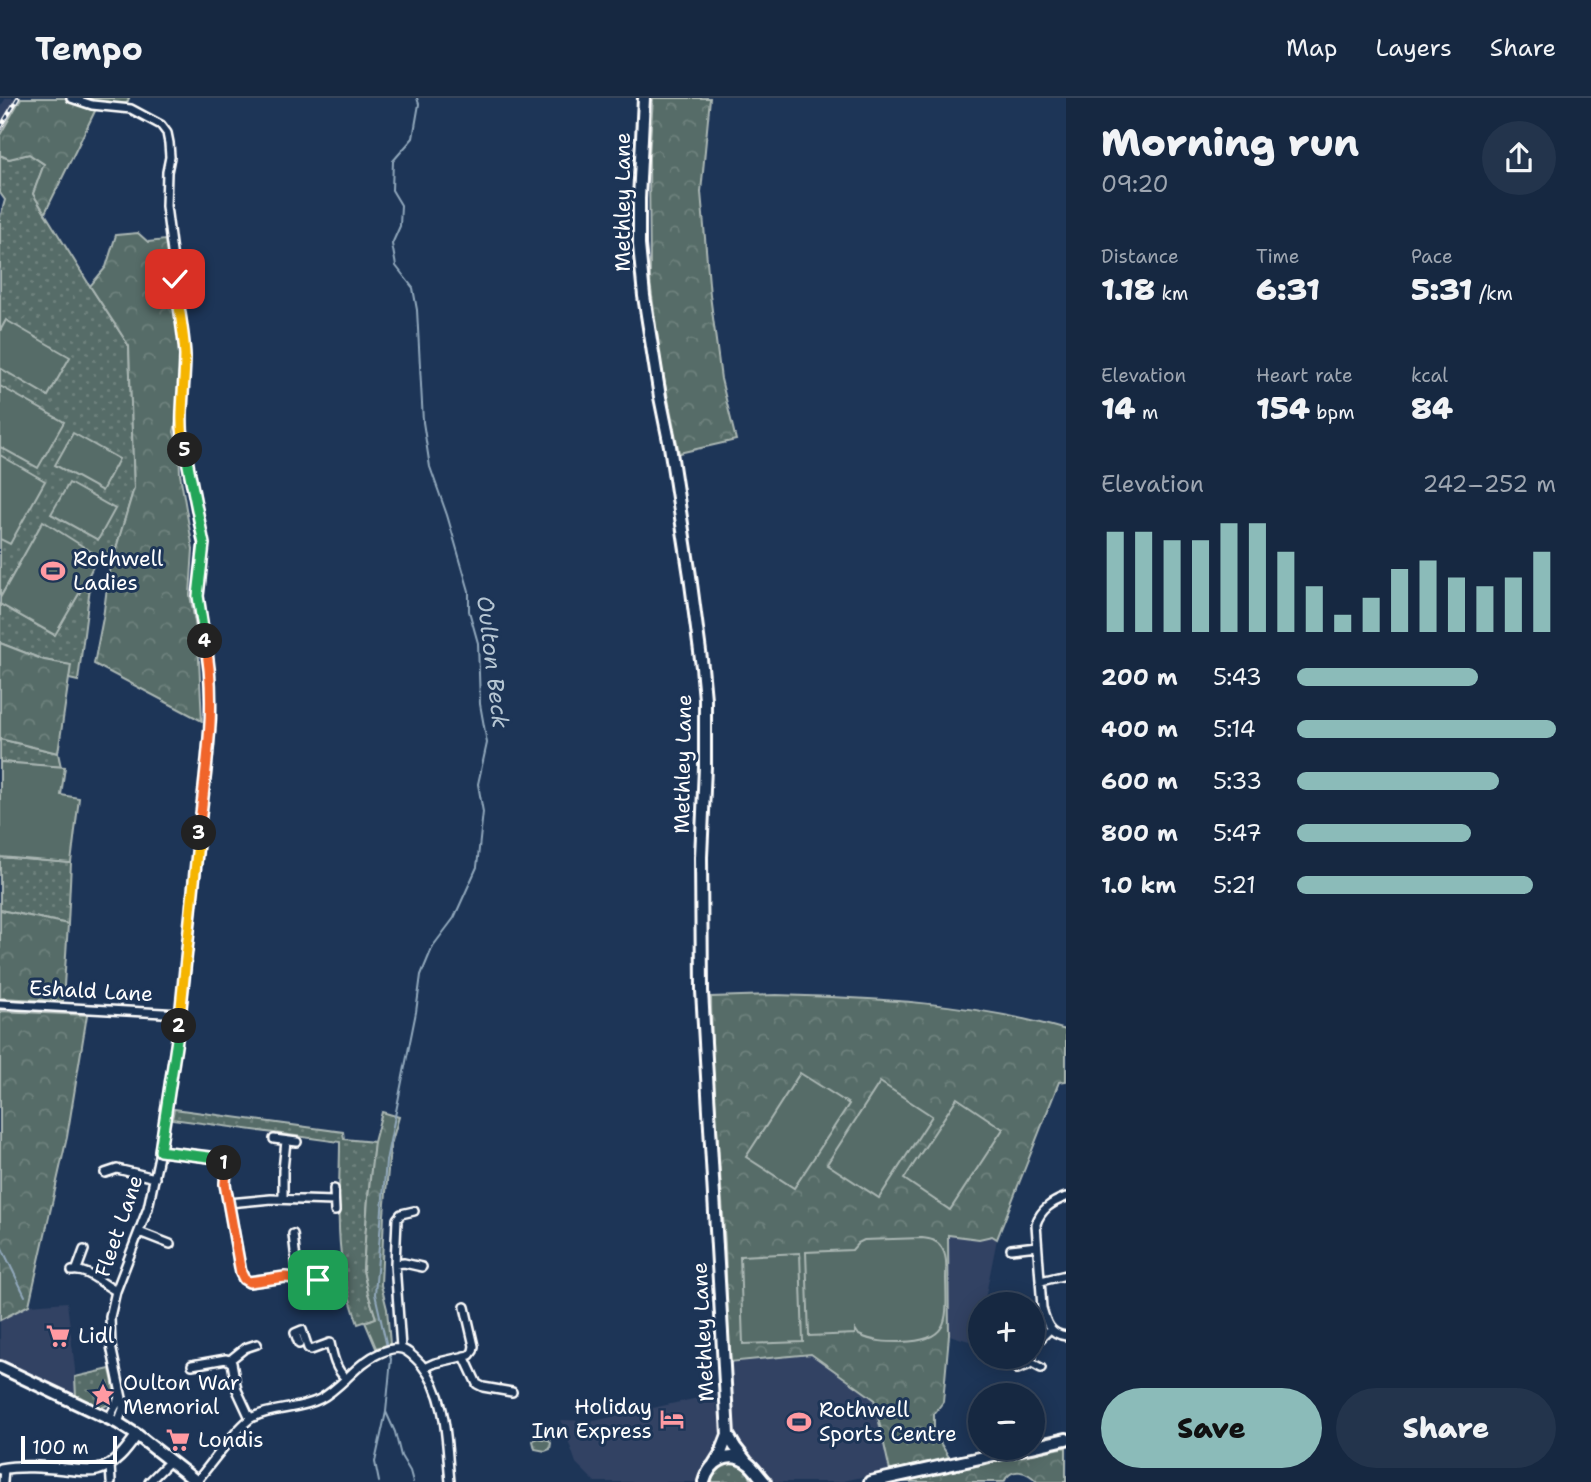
<!DOCTYPE html>
<html lang="en">
<head>
<meta charset="utf-8">
<style>
	:root { --surface:#162841; --page:#23344c; --text:#f1f3f6; --muted:#9ea6b1; --line:#35445a; --accent:#8bbbb9 }
	body { margin:0; font-family:"Shantell Sans",sans-serif; background:var(--page); color:var(--text); height:100vh; display:flex; flex-direction:column; font-size:26px; white-space:nowrap }
	* { box-sizing:border-box; margin:0 }
	p { font-size:23px; color:var(--muted) }
	.icon { flex:none; width:38px; height:38px; fill:none; stroke:currentColor; stroke-width:2; stroke-linecap:round; stroke-linejoin:round }
	.map { position:relative; flex:1; overflow:hidden }
	.sheet { display:flex; flex-direction:column; background:var(--surface); width:525px }
	.sheet>* { flex:none }
	.controls { position:absolute; left:968px; top:1194px; display:grid; gap:14px }
	.controls a { display:grid; place-items:center; width:77px; height:77px; border-radius:50%; background:var(--surface); box-shadow:0 4px 18px #0003,0 0 0 2px var(--line); font-size:35px }
	.scale { position:absolute; left:21px; bottom:18px; width:96px; box-sizing:border-box; padding-left:7px; border:4px solid #fff; border-top:0; font-size:19px; line-height:24px; white-space:nowrap; color:#fff; -webkit-text-stroke:5px #1d3557; paint-order:stroke }
	.pin { position:absolute; display:grid; place-items:center; width:60px; height:60px; color:#fff; margin:-30px; border-radius:14px; box-shadow:0 4px 10px #0006 }
	.km { position:absolute; width:35px; height:35px; margin:-18px; border-radius:50%; background:#222; color:#fff; font-size:19px; line-height:35px; text-align:center }
	.round { display:grid; place-items:center; flex:none; width:74px; height:74px; border-radius:37px; background:var(--page) }
	.headline { display:flex; align-items:center; justify-content:space-between; height:119px; padding:0 35px }
	h1 { font-size:38px; font-weight:800; line-height:52px }
	.figures { display:grid; grid-template-columns:repeat(3,1fr); gap:10px; height:119px; padding:7px 35px }
	.figures div { display:grid; align-content:center }
	.figures b { font-size:30px; font-weight:800 }
	.figures small { font-size:19px; font-weight:400 }
	.figures p { font-size:19px }
	.chart { height:196px; padding:14px 35px }
	.chart p { display:flex; justify-content:space-between }
	.chart svg { width:100%; height:126px; margin-top:7px; stroke:var(--accent); stroke-width:6 }
	.cta { display:flex; gap:14px; margin-top:auto; padding:14px 35px }
	.cta a { flex:1; height:80px; border-radius:42px; background:var(--accent); color:#111; font-size:28px; font-weight:800; line-height:80px; text-align:center }
	.cta a+a { background:var(--page); color:var(--text) }
	ul { padding:0 35px; list-style:none; font-size:23px }
	li { display:grid; grid-template-columns:112px 84px 1fr; align-items:center; height:52px }
	li i { height:18px; border-radius:9px; background:var(--accent) }
	header { display:flex; align-items:center; gap:42px; box-sizing:border-box; height:98px; padding:0 35px; background:var(--surface); border-bottom:2px solid var(--line) }
	header strong { font-size:33px }
	nav { display:flex; gap:38px; margin-inline-start:auto; font-size:24px }
	main { display:flex; flex:1; min-height:0 }
	.map>svg:first-child { display:block }
	.built { fill:#314263 }
	.grass { fill:url(#grass-dots); stroke:#aab6b3; stroke-width:2 }
	.forest { fill:url(#forest-crowns); stroke:#aab6b3; stroke-width:2 }
	.pitch { fill:#566c67; stroke:#aab6b3; stroke-width:2 }
	.lines { fill:none; stroke-linecap:round; stroke-linejoin:round }
	.stream { stroke:#91a8bc; stroke-width:2 }
	.minor-casing { stroke:#fff; stroke-width:12 }
	.tertiary-casing { stroke:#fff; stroke-width:14 }
	.primary-casing { stroke:#fff; stroke-width:16 }
	.minor { stroke:#1d3557; stroke-width:7 }
	.tertiary { stroke:#1d3557; stroke-width:9 }
	.primary { stroke:#1d3557; stroke-width:10 }
	.rail-casing { stroke:#fff; stroke-width:4.5 }
	.rail { stroke:#1d3557; stroke-width:2; stroke-dasharray:5; stroke-linecap:butt }
	.split-1-casing { stroke:#fff; stroke-width:14 }
	.split-2-casing { stroke:#fff; stroke-width:14 }
	.split-3-casing { stroke:#fff; stroke-width:14 }
	.split-4-casing { stroke:#fff; stroke-width:14 }
	.split-5-casing { stroke:#fff; stroke-width:14 }
	.split-6-casing { stroke:#fff; stroke-width:14 }
	.split-1 { stroke:#f0652b; stroke-width:9 }
	.split-2 { stroke:#22a559; stroke-width:9 }
	.split-3 { stroke:#f5b400; stroke-width:9 }
	.split-4 { stroke:#f0652b; stroke-width:9 }
	.split-5 { stroke:#22a559; stroke-width:9 }
	.split-6 { stroke:#f5b400; stroke-width:9 }
	.labels { text-anchor:middle; dominant-baseline:central; stroke-width:6; stroke-linejoin:round; paint-order:stroke }
	.street-label { font-size:21px; fill:#fff; stroke:#1d3557 }
	.poi-label { font-size:21px; fill:#fff; stroke:#1d3557; text-anchor:start }
	.water-label { font-size:23px; font-style:italic; fill:#b5c5d2; stroke:#1d3557 }
</style>
</head>
<body>
<header>
<strong>Tempo</strong>
<nav><a>Map</a><a>Layers</a><a>Share</a></nav>
</header>
<main>
<div class="map">
<svg width="1066" height="1384" viewBox="0 0 1066 1384">
	<defs>
		<pattern id="grass-dots" width="8" height="8" patternUnits="userSpaceOnUse" patternTransform="scale(1.75)"><rect width="8" height="8" fill="#566c67"/><path d="M2 2h.1M6 6h.1" fill="none" stroke="#6f827e" stroke-width="1.8" stroke-linecap="round"/></pattern>
		<pattern id="forest-crowns" width="20" height="18" patternUnits="userSpaceOnUse" patternTransform="scale(1.75)"><rect width="20" height="18" fill="#566c67"/><path d="M2 6a3 3 0 1 1 6 0M12 15a3 3 0 1 1 6 0" fill="none" stroke="#6f827e"/></pattern>
	</defs>
	<rect width="100%" height="100%" fill="#1d3557"/>
	<filter id="ink" filterUnits="userSpaceOnUse"><feTurbulence type="fractalNoise" baseFrequency=".0143" numOctaves="2"/><feDisplacementMap in="SourceGraphic" scale="14" xChannelSelector="R" yChannelSelector="G"/><feConvolveMatrix kernelMatrix="1 2 1 2 8 2 1 2 1" color-interpolation-filters="sRGB"/></filter>
	<g filter="url(#ink)">
		<path class="built" d="M 6,0 L 21,0 L 0,37 L 0,9 Z
			M 948,1137 L 979,1141 L 992,1138 L 997,1141 L 984,1206 L 980,1206 L 980,1243 L 969,1243 L 949,1237 Z
			M 67,1204 L 75,1271 L 76,1299 L 0,1262 L 0,1222 L 29,1207 Z
			M 811,1256 L 874,1301 L 890,1373 L 839,1384 L 774,1384 L 740,1345 L 733,1325 L 729,1264 Z
			M 716,1296 L 717,1311 L 721,1321 L 719,1344 L 714,1353 L 702,1368 L 698,1384 L 595,1384 L 576,1365 L 561,1322 L 594,1323 Z"/>
		<path class="grass" d="M 29,56 L 44,66 L 33,96 L 90,188 L 129,248 L 134,390 L 116,451 L 113,449 L 104,461 L 97,462 L 98,459 L 43,424 L 0,500 L 0,120 L 5,102 L 0,95 L 0,57 L 9,61 Z
			M 86,484 L 90,489 L 78,583 L 69,581 L 70,567 L 44,562 L 0,545 L 0,506 L 54,537 Z
			M 0,641 L 58,655 L 61,669 L 0,664 Z
			M 0,759 L 71,765 L 68,826 L 0,812 Z
			M 174,1011 L 343,1034 L 344,1041 L 374,1044 L 368,1100 L 363,1172 L 368,1195 L 376,1220 L 358,1226 C 351,1206 344,1185 342,1164 C 336,1124 340,1083 340,1044 L 172,1021 Z
			M 110,1271 C 113,1287 121,1306 99,1310 L 76,1299 L 75,1279 Z
			M 537,1340 L 549,1342 L 551,1345 L 550,1351 L 545,1353 L 535,1351 L 533,1343 Z
			M 736,1364 L 747,1371 L 752,1384 L 708,1384 L 709,1379 L 722,1365 Z"/>
		<path class="forest" d="M 21,0 L 129,0 L 127,5 L 96,11 L 45,115 L 33,96 L 44,66 L 29,56 L 9,61 L 0,57 L 0,37 Z
			M 653,0 L 710,0 L 701,94 L 710,197 L 721,281 L 736,342 L 679,355 L 661,266 L 650,183 L 649,59 Z
			M 138,135 L 148,144 L 165,142 L 181,253 L 180,284 L 177,319 L 174,334 L 179,350 L 180,376 L 193,451 L 190,497 L 198,541 L 202,623 L 94,566 L 103,520 L 109,474 L 134,390 L 129,248 L 90,188 L 106,169 L 116,137 Z
			M 0,545 L 44,562 L 71,567 L 58,655 L 0,641 Z
			M 0,812 L 68,826 L 63,903 L 0,900 Z
			M 776,897 C 873,900 972,904 1066,932 L 1066,983 L 1059,984 L 997,1141 L 992,1138 L 979,1141 L 948,1137 L 949,1237 L 943,1304 L 934,1316 L 934,1335 L 949,1359 L 890,1373 L 874,1301 L 811,1256 L 729,1264 L 725,1146 L 712,960 L 711,899 Z
			M 0,913 L 87,917 L 67,1039 L 29,1207 L 0,1222 Z
			M 382,1014 L 399,1019 L 390,1050 L 384,1117 L 381,1187 L 387,1211 L 390,1246 L 376,1250 L 365,1224 L 376,1220 L 368,1195 L 363,1172 L 368,1100 L 374,1044 Z
			M 1066,1349 L 1066,1384 L 1037,1384 C 1028,1373 1011,1368 1004,1384 L 900,1384 Z"/>
		<path class="pitch" d="M 6,222 L 70,259 L 48,298 L 0,270 L 0,233 Z
			M 0,288 L 64,324 L 38,370 L 0,349 Z
			M 73,335 L 119,361 L 102,393 L 55,367 Z
			M 0,357 L 45,383 L 10,446 L 0,441 Z
			M 69,385 L 115,411 L 98,442 L 51,416 Z
			M 43,423 L 98,458 L 84,487 L 55,537 L 0,506 L 0,500 Z
			M 0,664 L 65,669 L 61,697 L 79,700 L 71,765 L 0,759 Z
			M 800,975 L 849,1006 L 794,1090 L 746,1059 Z
			M 880,984 L 932,1018 L 879,1100 L 827,1066 Z
			M 957,1000 L 1003,1031 L 950,1112 L 904,1081 Z
			M 922,1140 C 930,1141 937,1142 941,1149 C 948,1158 946,1171 946,1181 C 947,1221 951,1243 902,1244 C 887,1244 873,1244 859,1237 L 855,1231 L 855,1236 L 809,1238 L 806,1154 L 852,1152 L 858,1145 L 864,1142 Z
			M 800,1155 L 803,1244 L 743,1246 L 740,1158 Z"/>
		<g class="lines">
			<path class="stream" d="M 0,1146 L 25,1198
				M 387,1249 L 375,1196 L 386,1063 L 416,914 L 421,877 L 433,848 L 454,820 L 477,769 L 483,714 L 478,686 L 487,645 L 480,606 L 478,545 L 469,513 L 469,493 L 447,417 L 430,369 L 423,324 L 417,212 L 413,190 L 396,168 L 392,146 L 400,128 L 401,107 L 392,92 L 393,63 L 413,40 L 419,6 L 417,0
				M 386,1314 L 395,1334 L 401,1358 L 410,1373 L 413,1384
				M 379,1384 L 375,1364 L 386,1314 L 391,1261 L 388,1254"/>
			<g class="minor-casing">
				<path id="minor" d="M 71,0 L 92,7 L 131,11 L 161,27 L 167,35 L 169,45 L 170,59 L 167,74 L 166,108 L 185,255 L 181,326 L 203,446 L 198,498 L 209,573 L 211,621 L 181,916 L 160,1053 L 148,1110 L 116,1193 L 110,1219 L 111,1248 L 123,1305 L 123,1311 L 118,1325
					M 0,906 L 181,916
					M 274,1041 L 297,1044
					M 160,1053 L 217,1060 C 229,1066 224,1075 225,1086 L 241,1175 L 244,1181 L 249,1184 L 285,1179 L 318,1182 L 338,1178
					M 105,1075 L 117,1071 L 155,1080
					M 334,1091 L 335,1113
					M 1066,1099 C 1052,1104 1041,1111 1036,1126 L 1042,1210 C 1046,1224 1049,1236 1066,1238
					M 283,1101 L 283,1072 L 286,1043
					M 229,1105 L 271,1101 L 334,1103
					M 139,1134 L 170,1146
					M 293,1136 L 298,1180
					M 1011,1151 L 1037,1148
					M 336,1166 L 340,1189
					M 395,1166 L 404,1165 L 422,1169
					M 77,1171 L 84,1152
					M 72,1173 C 87,1170 102,1186 116,1193
					M 1041,1183 L 1066,1177
					M 299,1246 L 295,1235 L 302,1232 L 308,1250 L 311,1252 L 330,1245 C 333,1259 335,1270 346,1281
					M 401,1250 L 395,1166 L 397,1121 L 401,1116 L 414,1113
					M 1032,1254 L 1037,1244 L 1050,1231
					M 464,1258 L 477,1286 L 483,1289 L 512,1294
					M 230,1262 L 245,1250 L 257,1246
					M 1030,1264 L 1041,1270
					M 192,1267 L 226,1261 L 232,1265 L 237,1292 L 250,1320
					M 424,1270 L 435,1265 L 470,1257 L 473,1253 L 474,1248 L 465,1209
					M 1017,1271 L 1028,1267 L 1032,1258
					M 109,1320 L 117,1305 L 120,1295
					M 110,1367 L 111,1384
					M 3,1384 L 4,1370
					M 149,1384 L 170,1363
					M 196,1384 C 207,1371 241,1324 253,1319 C 274,1309 299,1312 320,1301 C 343,1289 356,1265 380,1255 C 400,1246 406,1250 421,1266 C 448,1299 446,1344 450,1384"/>
			</g>
			<g class="tertiary-casing">
				<path id="tertiary" d="M 0,1371 C 21,1367 43,1369 65,1371 C 75,1372 88,1374 97,1372 C 115,1368 127,1351 137,1337"/>
			</g>
			<g class="primary-casing">
				<path id="primary" d="M 644,0 L 639,101 L 639,147 L 644,198 L 660,299 L 670,348 L 690,478 L 702,569 L 705,601 L 705,669 L 701,759 L 702,893 L 728,1337 L 721,1355 L 714,1366
					M 0,1269 L 118,1325 L 137,1337 L 197,1384
					M 728,1337 L 735,1349 L 746,1363
					M 1032,1349 L 1066,1341
					M 704,1384 C 710,1363 730,1351 749,1366 C 755,1371 759,1378 765,1384
					M 870,1384 L 1030,1349"/>
			</g>
			<use href="#minor" class="minor"/>
			<use href="#tertiary" class="tertiary"/>
			<use href="#primary" class="primary"/>
			<g class="rail-casing">
				<path id="rail" d="M 0,30 L 18,0"/>
			</g>
			<use href="#rail" class="rail"/>
		</g>
	</g>
	<g class="lines" filter="url(#ink)">
		<g class="split-1-casing">
			<path id="split-1" d="M 224,1065 L 226,1072 L 225,1086 L 241,1175 L 244,1181 L 249,1184 L 285,1179 L 318,1182"/>
		</g>
		<g class="split-2-casing">
			<path id="split-2" d="M 179,928 L 160,1053 L 217,1060 L 224,1065"/>
		</g>
		<g class="split-3-casing">
			<path id="split-3" d="M 179,928 L 199,735"/>
		</g>
		<g class="split-4-casing">
			<path id="split-4" d="M 199,735 C 205,672 218,607 205,543"/>
		</g>
		<g class="split-5-casing">
			<path id="split-5" d="M 185,352 L 204,446 L 198,498 L 205,543"/>
		</g>
		<g class="split-6-casing">
			<path id="split-6" d="M 175,181 C 178,207 184,233 185,258 C 185,290 178,321 185,352"/>
		</g>
		<use href="#split-1" class="split-1"/>
		<use href="#split-2" class="split-2"/>
		<use href="#split-3" class="split-3"/>
		<use href="#split-4" class="split-4"/>
		<use href="#split-5" class="split-5"/>
		<use href="#split-6" class="split-6"/>
	</g>
	<defs>
		<g id="stadium-bare" transform="scale(1.89)"><path d="M0-5a6.5 5 0 1 0 0 10a6.5 5 0 1 0 0-10ZM-3.5-1.8h7v3.6h-7Z" fill="#ff9aa2" stroke="#1d3557" stroke-width="2.5" paint-order="stroke"/></g>
		<g id="supermarket-bare" transform="scale(1.89)"><path d="M-6-5.5h2.5l.6 2H6L4.5 2H-2.5L-4.4-4H-6ZM-1.5 3.2a1.3 1.3 0 1 0 .1 0ZM3 3.2a1.3 1.3 0 1 0 .1 0Z" fill="#ff9aa2" stroke="#1d3557" stroke-width="2.5" paint-order="stroke"/></g>
		<g id="sight-bare" transform="scale(1.89)"><path d="M0-6L1.8-2.2L6-1.7L2.9 1.2L3.7 5.4L0 3.3L-3.7 5.4L-2.9 1.2L-6-1.7L-1.8-2.2Z" fill="#ff9aa2" stroke="#1d3557" stroke-width="2.5" paint-order="stroke"/></g>
		<g id="hotel-bare" transform="scale(1.89)"><path d="M-6-4.5h1.5V1H6V5H4.5V3h-9V5H-6ZM-4 0a1.8 1.8 0 1 1 3.6 0ZM.5 0V-2.5h3Q6-2.5 6 0Z" fill="#ff9aa2" stroke="#1d3557" stroke-width="2.5" paint-order="stroke"/></g>
	</defs>
	<g fill-rule="evenodd">
		<use href="#stadium-bare" x="53" y="473"/>
		<use href="#supermarket-bare" x="58" y="1238"/>
		<use href="#sight-bare" x="103" y="1297"/>
		<use href="#hotel-bare" x="672" y="1321"/>
		<use href="#stadium-bare" x="799" y="1324"/>
		<use href="#supermarket-bare" x="178" y="1342"/>
	</g>
	<g class="labels">
		<g class="street-label">
			<text transform="translate(623 104) rotate(-90)">Methley Lane</text>
			<text transform="translate(683 666) rotate(-89)">Methley Lane</text>
			<text transform="translate(91 893) rotate(3)">Eshald Lane</text>
			<text transform="translate(119 1128) rotate(-71)">Fleet Lane</text>
			<text transform="translate(703 1234) rotate(-93)">Methley Lane</text>
		</g>
		<g class="poi-label">
			<text x="73" y="461">Rothwell<tspan x="73" dy="24">Ladies</tspan></text>
			<text x="78" y="1238">Lidl</text>
			<text x="123" y="1285">Oulton War<tspan x="123" dy="24">Memorial</tspan></text>
			<text x="652" y="1309" text-anchor="end">Holiday<tspan x="652" dy="24">Inn Express</tspan></text>
			<text x="819" y="1312">Rothwell<tspan x="819" dy="24">Sports Centre</tspan></text>
			<text x="198" y="1342">Londis</text>
		</g>
		<g class="water-label">
			<text transform="translate(493 564) rotate(83)">Oulton Beck</text>
		</g>
	</g>
</svg>
<div class="controls">
<a>+</a>
<a>−</a>
</div>
<div class="scale">100 m</div>
<div class="pin" style="left:318px;top:1182px;background:#1e9e55"><svg class="icon" aria-label="arrive" viewBox="0 0 24 24"><path d="M6 21V4h12l-3 4 3 4H6"/></svg></div>
<div class="pin" style="left:175px;top:181px;background:#d93025"><svg class="icon" aria-label="check" viewBox="0 0 24 24"><path d="M5 12l5 5 9-10"/></svg></div>
<b class="km" style="left:224px;top:1065px">1</b>
<b class="km" style="left:179px;top:928px">2</b>
<b class="km" style="left:199px;top:735px">3</b>
<b class="km" style="left:205px;top:543px">4</b>
<b class="km" style="left:185px;top:352px">5</b>
</div>
<section class="sheet">
<div class="headline"><div><h1>Morning run</h1><p>09:20</p></div><a class="round"><svg class="icon" aria-label="share" viewBox="0 0 24 24"><path d="M12 15V3M7 8l5-5 5 5M5 13v7h14v-7"/></svg></a></div>
<div class="figures">
<div><p>Distance</p><b>1.18<small> km</small></b></div>
<div><p>Time</p><b>6:31</b></div>
<div><p>Pace</p><b>5:31<small> /km</small></b></div>
</div>
<div class="figures">
<div><p>Elevation</p><b>14<small> m</small></b></div>
<div><p>Heart rate</p><b>154<small> bpm</small></b></div>
<div><p>kcal</p><b>84</b></div>
</div>
<div class="chart"><p><span>Elevation</span>242–252 m</p>
<svg viewBox="0 0 160 44" preserveAspectRatio="none"><path d="M5 44V9M15 44V9M25 44V12M35 44V12M45 44V6M55 44V6M65 44V16M75 44V28M85 44V38M95 44V32M105 44V22M115 44V19M125 44V25M135 44V28M145 44V25M155 44V16"/></svg>
</div>
<ul>
<li><b>200 m</b>5:43<i style="width:70%"></i></li>
<li><b>400 m</b>5:14<i style="width:100%"></i></li>
<li><b>600 m</b>5:33<i style="width:78%"></i></li>
<li><b>800 m</b>5:47<i style="width:67%"></i></li>
<li><b>1.0 km</b>5:21<i style="width:91%"></i></li>
</ul>
<div class="cta"><a>Save</a><a>Share</a></div>
</section>
</main>
</body>
</html>
